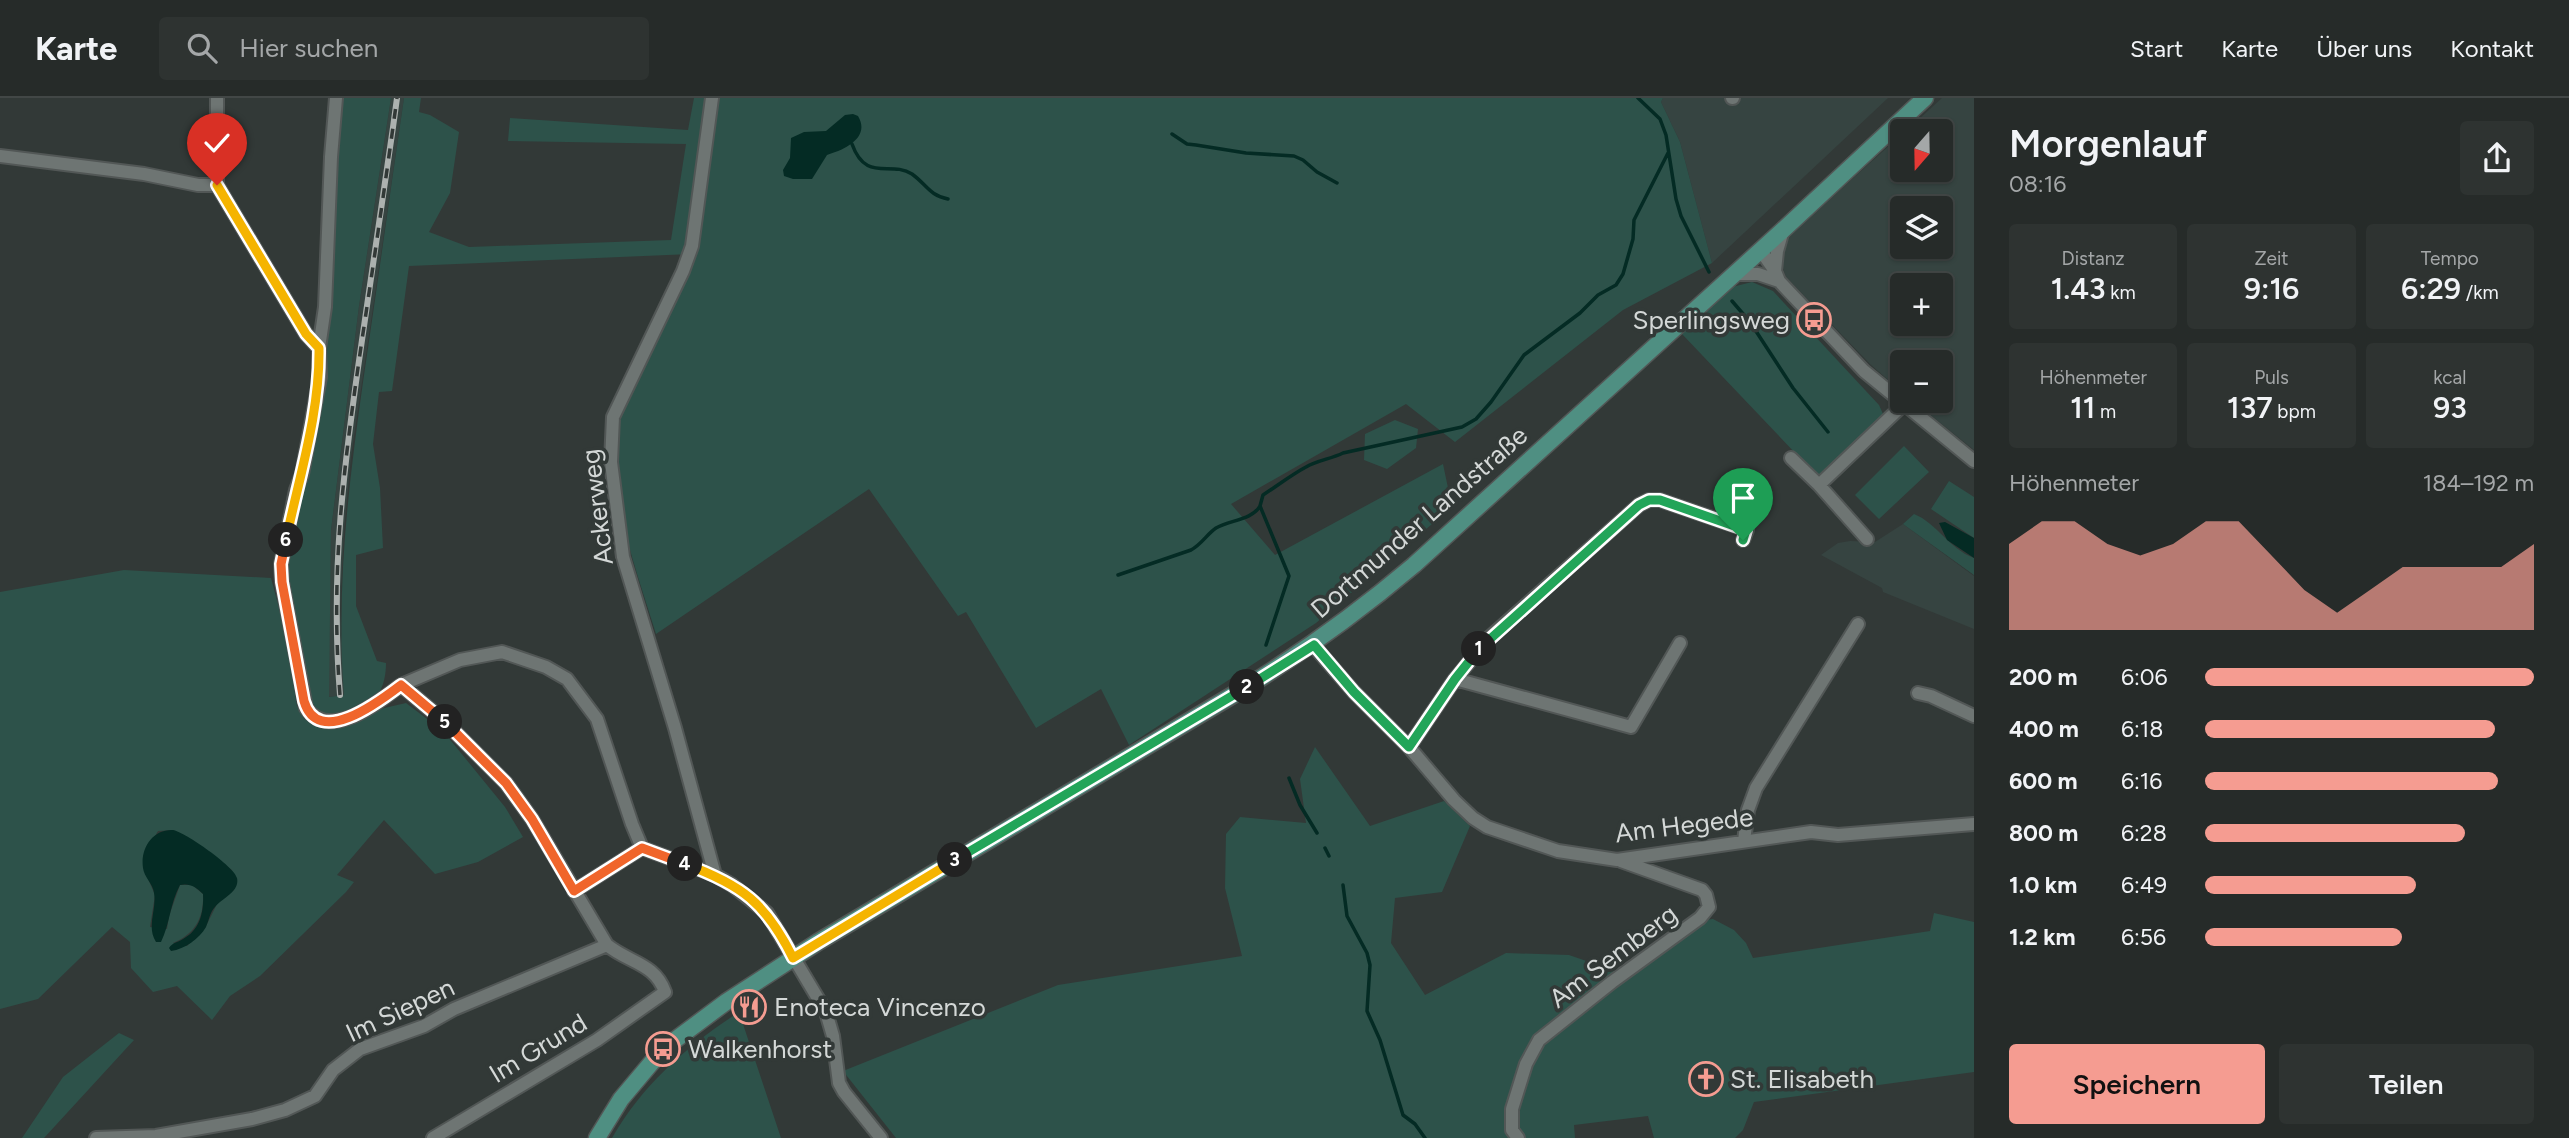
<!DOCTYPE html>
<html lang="de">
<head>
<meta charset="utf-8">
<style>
	:root { --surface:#262b29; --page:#2e3331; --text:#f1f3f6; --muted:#a4a7a8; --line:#424746; --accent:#f59c91 }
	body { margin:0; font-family:Figtree,sans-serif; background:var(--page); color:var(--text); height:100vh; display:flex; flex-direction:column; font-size:26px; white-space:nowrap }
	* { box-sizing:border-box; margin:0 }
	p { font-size:23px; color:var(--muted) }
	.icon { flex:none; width:38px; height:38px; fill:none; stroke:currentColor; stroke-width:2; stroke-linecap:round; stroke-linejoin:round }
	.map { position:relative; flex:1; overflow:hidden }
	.side { display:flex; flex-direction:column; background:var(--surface); width:595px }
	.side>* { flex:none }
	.needle { width:46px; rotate:200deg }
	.buttons { position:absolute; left:1890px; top:21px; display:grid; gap:14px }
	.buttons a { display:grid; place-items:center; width:63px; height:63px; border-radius:7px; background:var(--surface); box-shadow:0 2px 5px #0004,0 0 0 2px var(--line); font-size:35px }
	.pin { position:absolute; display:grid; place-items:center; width:60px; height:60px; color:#fff; margin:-72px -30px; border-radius:50% 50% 50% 0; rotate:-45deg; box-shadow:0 0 7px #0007 }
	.pin .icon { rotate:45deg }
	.km { position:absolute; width:35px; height:35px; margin:-18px; border-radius:50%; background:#222; color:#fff; font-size:19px; line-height:35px; text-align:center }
	.round { display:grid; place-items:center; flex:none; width:74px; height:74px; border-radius:7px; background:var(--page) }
	.overview { display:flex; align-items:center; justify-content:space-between; height:119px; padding:0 35px }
	h1 { font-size:38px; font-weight:600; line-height:52px }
	.stats { display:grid; grid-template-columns:repeat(3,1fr); gap:10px; height:119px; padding:7px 35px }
	.stats div { display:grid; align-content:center; border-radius:7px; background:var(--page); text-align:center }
	.stats b { font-size:30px; font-weight:600 }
	.stats small { font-size:19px; font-weight:400 }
	.stats p { font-size:19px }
	.chart { height:196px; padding:14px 35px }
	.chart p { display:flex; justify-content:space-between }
	.chart svg { width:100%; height:126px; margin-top:7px; fill:var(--accent); opacity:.7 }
	.primary-button { display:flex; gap:14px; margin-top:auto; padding:14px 35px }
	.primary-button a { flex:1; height:80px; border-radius:7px; background:var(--accent); color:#111; font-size:28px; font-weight:600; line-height:80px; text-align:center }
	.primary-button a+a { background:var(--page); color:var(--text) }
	ul { padding:0 35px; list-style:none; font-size:23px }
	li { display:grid; grid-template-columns:112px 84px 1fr; align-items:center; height:52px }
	li i { height:18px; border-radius:9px; background:var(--accent) }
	header { display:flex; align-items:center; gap:42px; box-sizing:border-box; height:98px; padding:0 35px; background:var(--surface); border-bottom:2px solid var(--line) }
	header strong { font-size:33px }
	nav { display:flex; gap:38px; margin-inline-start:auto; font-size:24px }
	.search { width:490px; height:63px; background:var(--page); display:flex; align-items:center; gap:18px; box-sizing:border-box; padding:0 24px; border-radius:7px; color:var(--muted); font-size:26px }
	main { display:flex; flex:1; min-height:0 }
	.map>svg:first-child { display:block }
	.built { fill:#364441; fill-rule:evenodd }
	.green { fill:#2d524a; fill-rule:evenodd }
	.water { fill:#042b24 }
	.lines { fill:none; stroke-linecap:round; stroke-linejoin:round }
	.stream { stroke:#042b24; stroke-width:3.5 }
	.minor-casing { stroke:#525756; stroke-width:16 }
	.major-casing { stroke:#525756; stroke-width:19 }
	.minor { stroke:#6e7573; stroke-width:12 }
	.major { stroke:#4f8f82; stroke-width:16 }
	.rail-casing { stroke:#acb1af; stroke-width:6 }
	.rail { stroke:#323937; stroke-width:3.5; stroke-dasharray:10; stroke-linecap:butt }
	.split-1-casing { stroke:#fff; stroke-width:14 }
	.split-2-casing { stroke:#fff; stroke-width:14 }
	.split-3-casing { stroke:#fff; stroke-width:14 }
	.split-4-casing { stroke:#fff; stroke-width:14 }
	.split-5-casing { stroke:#fff; stroke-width:14 }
	.split-6-casing { stroke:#fff; stroke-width:14 }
	.split-7-casing { stroke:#fff; stroke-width:14 }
	.split-1 { stroke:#22a559; stroke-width:9 }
	.split-2 { stroke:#22a559; stroke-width:9 }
	.split-3 { stroke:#22a559; stroke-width:9 }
	.split-4 { stroke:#f5b400; stroke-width:9 }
	.split-5 { stroke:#f0652b; stroke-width:9 }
	.split-6 { stroke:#f0652b; stroke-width:9 }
	.split-7 { stroke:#f5b400; stroke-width:9 }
	.labels { text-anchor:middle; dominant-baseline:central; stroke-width:7; stroke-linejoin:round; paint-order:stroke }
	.poi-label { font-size:26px; fill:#d4d8d7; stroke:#323937; text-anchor:start }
	.street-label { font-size:26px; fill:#d4d8d7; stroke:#323937 }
</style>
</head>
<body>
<header>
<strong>Karte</strong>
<div class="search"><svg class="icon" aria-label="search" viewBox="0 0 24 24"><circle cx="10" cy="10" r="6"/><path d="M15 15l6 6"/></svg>Hier suchen</div>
<nav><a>Start</a><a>Karte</a><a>Über uns</a><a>Kontakt</a></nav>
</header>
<main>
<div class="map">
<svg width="1974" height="1040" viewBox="0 0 1974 1040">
	<rect width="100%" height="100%" fill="#323937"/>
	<path class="built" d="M 391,0 L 404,0 L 351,359 L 344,433 L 340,511 L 345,597 L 328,599 L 331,432 L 359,208 Z
		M 1663,0 L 1888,0 L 1712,165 L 1680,44 L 1661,4 Z
		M 1942,0 L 1974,0 L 1974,352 L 1913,303 L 1941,303 L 1941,264 L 1902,264 L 1902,294 L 1870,266 L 1786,179 L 1782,167 L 1785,149 L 1791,136 L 1902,36 L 1902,72 L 1941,72 L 1941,33 L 1906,33 ZM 1902,110 L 1941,110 L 1941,149 L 1902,149 ZM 1902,187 L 1941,187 L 1941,226 L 1902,226 Z
		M 1903,426 L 1974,478 L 1974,531 L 1883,494 L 1882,490 L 1821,457 L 1838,445 L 1850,443 L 1875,444 Z"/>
	<path class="green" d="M 343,0 L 391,0 L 359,208 L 331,432 L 329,599 L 344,597 C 336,489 348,391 363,284 C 377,190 390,95 404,0 L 421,0 L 419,14 L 430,17 L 459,34 L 450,95 L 429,134 L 469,149 L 671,142 L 686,46 L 508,43 L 510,20 L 688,32 L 694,0 L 1663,0 L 1661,4 L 1680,44 L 1712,165 L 1623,212 L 1455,344 L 1406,306 L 1231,406 L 1275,457 L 1443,366 L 1452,409 L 1316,525 L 1129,647 L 1101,591 L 1036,630 L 966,514 L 958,518 L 869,391 L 656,536 C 635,467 601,383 622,311 L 691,156 L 409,168 L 392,293 L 379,294 L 373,346 L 380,390 L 383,450 L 356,457 L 356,508 L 377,563 L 386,565 C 386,576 384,587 378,597 C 368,610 333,625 318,615 C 314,613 311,606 308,602 L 287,481 C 288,448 295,409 308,379 L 326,285 L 325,261 L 334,169 L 336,71 Z
		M 1752,184 L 1773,193 L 1879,307 L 1883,316 L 1824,374 L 1817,378 L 1682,236 L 1732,189 Z
		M 1395,322 L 1418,331 L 1416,350 L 1387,371 L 1364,362 L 1365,336 Z
		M 1904,348 L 1929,374 L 1879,421 L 1855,397 Z
		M 1949,383 L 1974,399 L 1974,440 L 1931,411 Z
		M 1914,416 C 1937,425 1949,451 1974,460 L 1974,477 L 1903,426 Z
		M 124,472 L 271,480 L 285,532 L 297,608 L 304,620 L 314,626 L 332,628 L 356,624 L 380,611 L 406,605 L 443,633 L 505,709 L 523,739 L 478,764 L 435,776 L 384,722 L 337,777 L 354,784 L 346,794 L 260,878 L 230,898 L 212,922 L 177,888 L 153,894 L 131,870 L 130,844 L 112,829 L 38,901 L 0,911 L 0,494 ZM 173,732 L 232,772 L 234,792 L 217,806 L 205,830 L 187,848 L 173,845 C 195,836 204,820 203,796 L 192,787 L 180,787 L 169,818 L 167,831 L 150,829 L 155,797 L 143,769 L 143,758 L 158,733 Z
		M 1315,649 L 1370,728 L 1444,703 L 1470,728 L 1442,794 L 1395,800 L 1391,845 L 1425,897 L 1506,855 L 1569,857 L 1621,875 L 1696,823 L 1713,821 L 1734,832 L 1746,845 L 1753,860 L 1930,833 L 1934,815 L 1974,824 L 1974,974 L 1754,1004 L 1743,1032 L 1735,1040 L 1654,1040 L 1648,1018 L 1574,1027 L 1575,1040 L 896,1040 L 843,973 L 1058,887 L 1242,858 L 1225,790 L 1226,736 L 1240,719 L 1306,725 L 1300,681 Z
		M 739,914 L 781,1040 L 612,1040 C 643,986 687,948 739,914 Z
		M 119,935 L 134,942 L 44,1040 L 22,1040 L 63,979 Z"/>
	<path class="water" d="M 853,16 L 858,18 C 871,40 844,52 827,57 L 812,81 L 793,81 L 784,78 L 783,72 L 790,60 L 791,40 L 804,34 L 826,33 L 845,17 Z
		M 1945,424 L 1974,440 L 1974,460 L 1947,442 L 1939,425 Z
		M 173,732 C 185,734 235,769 237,780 C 240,794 222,800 215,809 C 210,814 209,822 206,829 C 199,841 185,851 171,853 L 169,850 C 173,844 177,845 183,841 C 200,832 204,814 203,796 C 196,789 190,785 180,787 C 170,805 170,826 161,844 L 156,844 C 146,828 157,812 154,795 C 153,786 144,779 143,770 C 140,750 153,731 173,732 Z"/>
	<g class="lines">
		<path class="stream" d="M 1638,0 L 1660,21 L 1666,37 L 1676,101 L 1681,118 L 1709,174
			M 1172,36 L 1187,46 L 1196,47 L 1246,55 L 1294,58 L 1303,62 L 1317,74 L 1337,85
			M 852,46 C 866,85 890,62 912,76 C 926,86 930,98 948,101
			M 1732,203 L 1750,224 L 1793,290 L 1828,334
			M 1118,477 L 1191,452 C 1202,446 1207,436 1216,430 C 1230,422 1252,422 1260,408
			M 1266,547 L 1289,478 L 1260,408 L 1263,397 C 1277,388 1291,377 1306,369 C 1318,362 1331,361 1343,355 L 1462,329 L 1476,321 L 1491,304 L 1524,257 L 1580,215 L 1598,197 L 1616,187 L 1623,176 L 1633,141 L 1634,122 L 1668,55
			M 1289,680 L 1300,707 L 1317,735
			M 1325,750 L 1329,758
			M 1343,787 L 1347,818 L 1367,855 L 1370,867 L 1367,913 L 1380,942 L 1403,1017 L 1415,1026 L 1425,1040"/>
		<g class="minor-casing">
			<path id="minor" d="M 336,0 L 331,59 L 325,209 L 319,250 L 320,279 L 302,376 L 296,392 L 281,466 L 282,484 L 306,610 C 330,644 379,604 401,587 L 444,623 L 506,685 L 532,721 L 607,847 C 629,865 655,865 665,894 L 597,942 L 433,1040
				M 712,0 L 692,148 L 683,173 L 613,319 L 611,364 L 623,459 L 675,630 L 715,777
				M 1732,0 L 1733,0
				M 0,58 L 144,76 L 198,87 L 217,87
				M 217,87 L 306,236 L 319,250
				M 217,87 L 217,0
				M 1761,153 L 1775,173 L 1779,183 L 1864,273 L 1974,363
				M 1775,173 L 1777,153 L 1783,132
				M 1734,176 L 1758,176 L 1779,183
				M 1791,360 L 1819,387 L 1903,307
				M 1819,387 L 1867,441
				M 1313,547 L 1354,594 L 1409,649 L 1454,702 L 1473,720 L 1487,729 L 1558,753 L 1617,762 L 1811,734 L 1838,737 L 1974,726
				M 1455,581 L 1631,629 L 1680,545
				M 401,587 L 460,562 L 502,554 L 546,569 L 567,581 L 597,621 L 632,726 L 642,750 L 715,777 L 732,787 L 767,815 L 826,914 L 833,938 L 839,985 L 844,994 L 881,1040
				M 1918,595 L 1931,598 L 1974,618
				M 1409,649 L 1455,581 L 1490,539 L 1639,407 L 1649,402 L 1660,402 L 1747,432 L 1743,442
				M 1744,743 L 1748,712 L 1756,690 L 1858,526
				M 574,793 L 642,750
				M 96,1040 L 156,1038 L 252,1021 L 285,1012 L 315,998 L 333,972 L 360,951 L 424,928 L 454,911 L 607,847
				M 1518,1040 L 1512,1032 L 1512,1011 L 1526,966 L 1539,942 L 1612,884 L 1700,820 L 1709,809 L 1706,797 L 1702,792 L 1621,763"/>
		</g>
		<g class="major-casing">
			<path id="major" d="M 597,1040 L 621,1001 L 663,951 L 726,904 L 818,844 L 1248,588 C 1307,551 1361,512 1414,467 L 1783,132 L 1925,0"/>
		</g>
		<use href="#minor" class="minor"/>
		<use href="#major" class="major"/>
		<g class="rail-casing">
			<path id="rail" d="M 340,597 C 330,473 344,365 362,242 C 374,162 386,81 397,0"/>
		</g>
		<use href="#rail" class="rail"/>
	</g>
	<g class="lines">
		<g class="split-1-casing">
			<path id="split-1" d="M 1479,551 L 1639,407 L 1649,402 L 1660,402 L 1746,432 L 1743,442"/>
		</g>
		<g class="split-2-casing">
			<path id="split-2" d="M 1247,589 L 1314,547 L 1354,594 L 1409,649 L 1455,581 L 1479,551"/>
		</g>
		<g class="split-3-casing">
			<path id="split-3" d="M 955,762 L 1247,589"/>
		</g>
		<g class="split-4-casing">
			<path id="split-4" d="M 685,766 C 742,787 766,805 793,860 L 955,762"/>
		</g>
		<g class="split-5-casing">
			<path id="split-5" d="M 445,624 L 506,685 L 532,721 L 574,793 L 642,750 L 685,766"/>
		</g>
		<g class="split-6-casing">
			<path id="split-6" d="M 286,442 L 281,466 L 282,484 L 304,603 C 318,651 380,603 401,587 L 445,624"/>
		</g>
		<g class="split-7-casing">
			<path id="split-7" d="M 217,87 L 306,236 L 319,250 C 320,315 299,379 286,442"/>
		</g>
		<use href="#split-1" class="split-1"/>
		<use href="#split-2" class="split-2"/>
		<use href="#split-3" class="split-3"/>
		<use href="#split-4" class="split-4"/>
		<use href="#split-5" class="split-5"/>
		<use href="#split-6" class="split-6"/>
		<use href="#split-7" class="split-7"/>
	</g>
	<defs>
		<g id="bus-ring" transform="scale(1.75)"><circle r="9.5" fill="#323937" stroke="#f59c91" stroke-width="1.5"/><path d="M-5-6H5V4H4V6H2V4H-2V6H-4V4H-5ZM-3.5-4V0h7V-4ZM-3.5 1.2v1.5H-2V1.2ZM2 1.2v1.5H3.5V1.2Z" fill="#f59c91"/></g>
		<g id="restaurant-ring" transform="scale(1.75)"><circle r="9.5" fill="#323937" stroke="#f59c91" stroke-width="1.5"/><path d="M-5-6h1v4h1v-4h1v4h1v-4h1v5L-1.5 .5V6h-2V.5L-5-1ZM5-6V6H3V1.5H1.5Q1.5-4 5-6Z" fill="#f59c91"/></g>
		<g id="church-ring" transform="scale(1.75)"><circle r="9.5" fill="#323937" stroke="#f59c91" stroke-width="1.5"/><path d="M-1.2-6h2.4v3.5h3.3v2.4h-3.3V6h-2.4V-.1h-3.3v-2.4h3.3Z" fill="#f59c91"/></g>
	</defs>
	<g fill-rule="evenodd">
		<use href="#bus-ring" x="1814" y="222"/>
		<use href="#restaurant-ring" x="749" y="909"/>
		<use href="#bus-ring" x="663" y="951"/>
		<use href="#church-ring" x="1706" y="981"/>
	</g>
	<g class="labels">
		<g class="poi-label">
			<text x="1790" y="222" text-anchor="end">Sperlingsweg</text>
			<text x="774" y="909">Enoteca Vincenzo</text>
			<text x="688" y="951">Walkenhorst</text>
			<text x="1730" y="981">St. Elisabeth</text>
		</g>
		<g class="street-label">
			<text transform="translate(597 409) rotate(-97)">Ackerweg</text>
			<text transform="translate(1419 424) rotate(-41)">Dortmunder Landstraße</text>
			<text transform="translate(1684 727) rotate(-7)">Am Hegede</text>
			<text transform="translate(1613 858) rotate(-37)">Am Semberg</text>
			<text transform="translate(400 912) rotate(-25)">Im Siepen</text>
			<text transform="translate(538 950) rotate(-31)">Im Grund</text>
		</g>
	</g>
</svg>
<div class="buttons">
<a><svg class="needle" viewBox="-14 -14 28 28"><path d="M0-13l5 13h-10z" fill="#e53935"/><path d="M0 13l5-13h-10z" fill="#a4a7a8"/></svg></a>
<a><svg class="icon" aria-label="layers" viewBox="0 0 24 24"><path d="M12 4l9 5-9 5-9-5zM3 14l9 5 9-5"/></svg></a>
<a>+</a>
<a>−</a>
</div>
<div class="pin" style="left:1743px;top:442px;background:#1e9e55"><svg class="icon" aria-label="arrive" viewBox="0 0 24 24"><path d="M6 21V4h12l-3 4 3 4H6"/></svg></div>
<div class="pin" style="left:217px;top:87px;background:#d93025"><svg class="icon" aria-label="check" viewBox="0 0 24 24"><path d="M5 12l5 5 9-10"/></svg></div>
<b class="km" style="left:1479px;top:551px">1</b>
<b class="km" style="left:1247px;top:589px">2</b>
<b class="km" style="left:955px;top:762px">3</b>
<b class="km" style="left:685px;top:766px">4</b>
<b class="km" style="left:445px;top:624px">5</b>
<b class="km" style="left:286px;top:442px">6</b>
</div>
<section class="side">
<div class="overview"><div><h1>Morgenlauf</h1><p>08:16</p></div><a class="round"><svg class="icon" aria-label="share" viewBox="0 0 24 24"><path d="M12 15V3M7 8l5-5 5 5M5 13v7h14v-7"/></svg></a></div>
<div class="stats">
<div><p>Distanz</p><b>1.43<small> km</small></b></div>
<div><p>Zeit</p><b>9:16</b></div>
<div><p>Tempo</p><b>6:29<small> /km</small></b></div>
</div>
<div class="stats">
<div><p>Höhenmeter</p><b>11<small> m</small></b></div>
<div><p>Puls</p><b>137<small> bpm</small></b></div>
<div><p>kcal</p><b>93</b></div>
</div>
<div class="chart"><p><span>Höhenmeter</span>184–192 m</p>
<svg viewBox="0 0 160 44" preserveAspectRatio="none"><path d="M0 44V14L10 6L20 6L30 14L40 18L50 14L60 6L70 6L80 18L90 30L100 38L110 30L120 22L130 22L140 22L150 22L160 14V44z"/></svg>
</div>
<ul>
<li><b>200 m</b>6:06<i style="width:100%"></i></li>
<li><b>400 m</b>6:18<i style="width:88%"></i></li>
<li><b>600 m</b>6:16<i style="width:89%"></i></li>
<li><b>800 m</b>6:28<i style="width:79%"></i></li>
<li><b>1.0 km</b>6:49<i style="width:64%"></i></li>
<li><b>1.2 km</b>6:56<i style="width:60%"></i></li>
</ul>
<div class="primary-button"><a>Speichern</a><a>Teilen</a></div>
</section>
</main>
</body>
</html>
